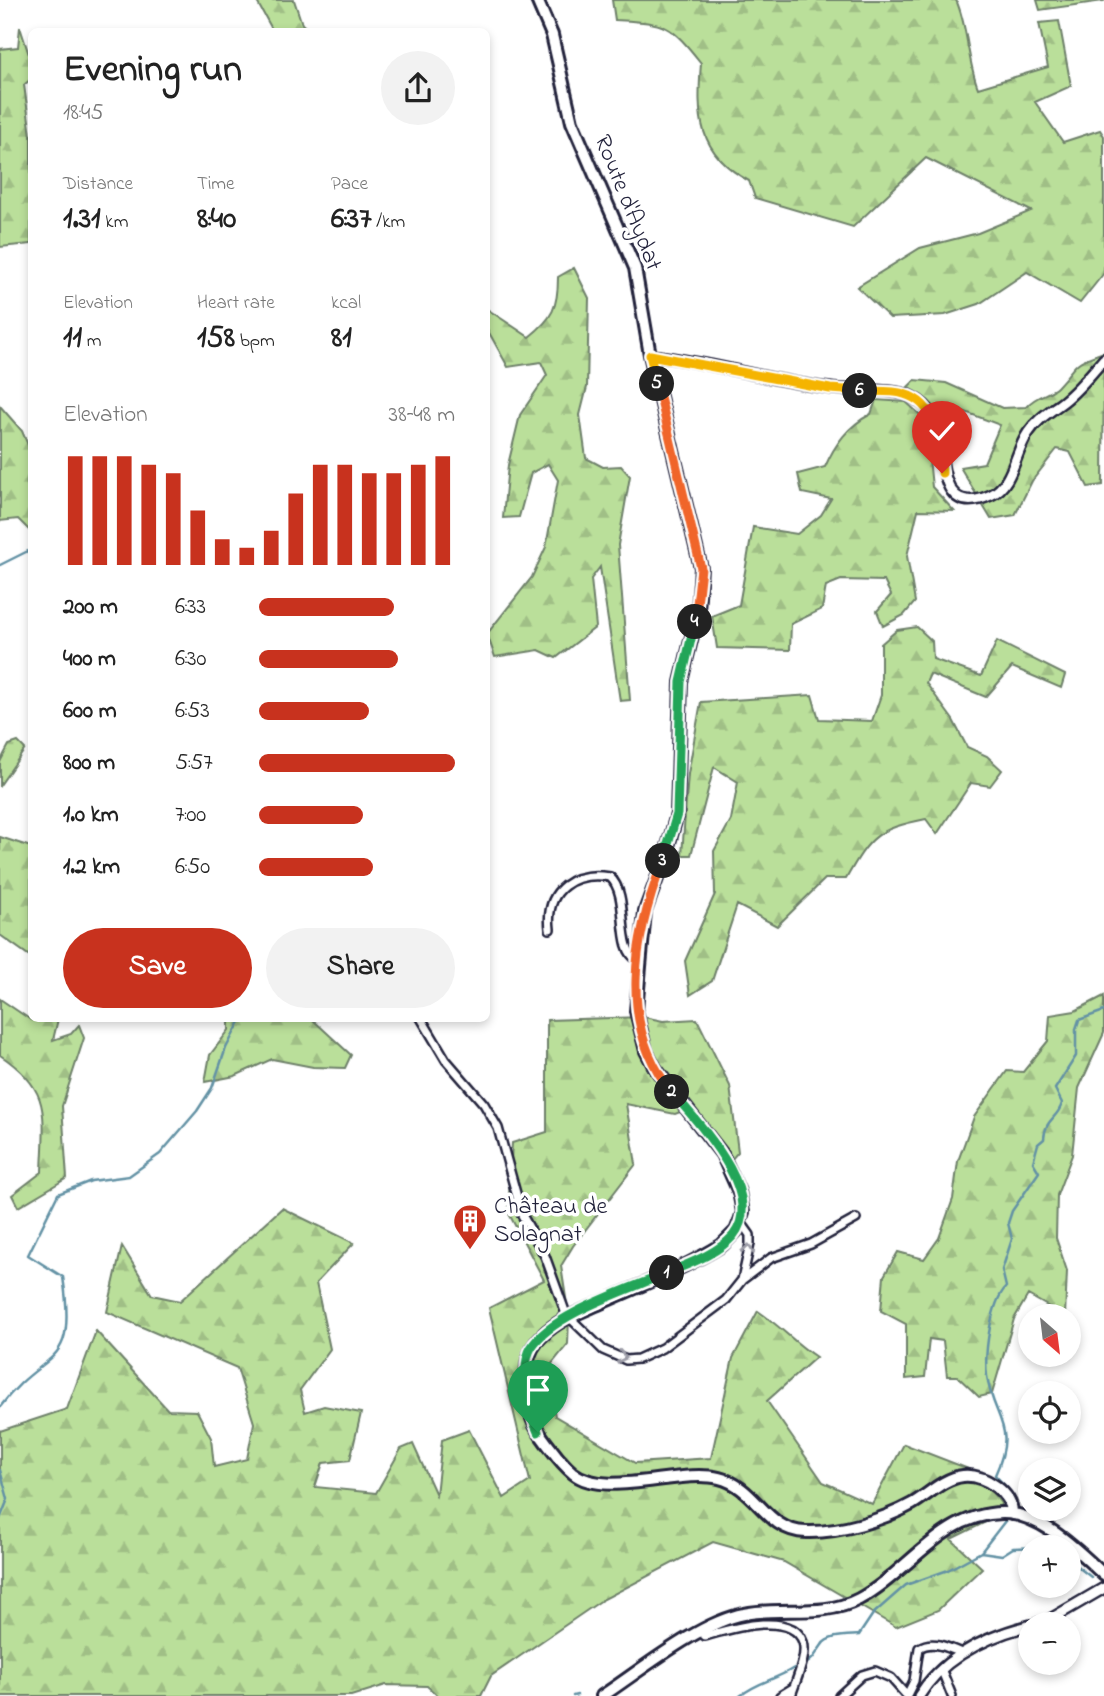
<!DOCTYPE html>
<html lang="en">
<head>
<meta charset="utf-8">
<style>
	:root { --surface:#fff; --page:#f2f2f2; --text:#222; --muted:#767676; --accent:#c8321e }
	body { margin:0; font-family:"Indie Flower",sans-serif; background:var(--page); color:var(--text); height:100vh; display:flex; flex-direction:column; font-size:26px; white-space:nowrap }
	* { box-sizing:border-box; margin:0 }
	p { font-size:23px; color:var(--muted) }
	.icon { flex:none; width:38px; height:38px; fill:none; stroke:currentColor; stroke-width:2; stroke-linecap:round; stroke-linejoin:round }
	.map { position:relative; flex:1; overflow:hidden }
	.drawer { position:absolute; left:28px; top:28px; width:462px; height:994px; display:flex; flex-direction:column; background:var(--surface); border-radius:10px; box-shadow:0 4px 10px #0003 }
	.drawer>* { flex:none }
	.needle { width:46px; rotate:152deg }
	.tools { position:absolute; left:1018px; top:1304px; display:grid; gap:14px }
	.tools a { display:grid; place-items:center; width:63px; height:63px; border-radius:50%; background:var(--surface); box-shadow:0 4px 10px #0003; font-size:35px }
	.pin { position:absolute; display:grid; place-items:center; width:60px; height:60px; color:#fff; margin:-72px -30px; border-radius:50% 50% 50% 0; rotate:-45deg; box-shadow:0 0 7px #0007 }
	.pin .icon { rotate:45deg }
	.km { position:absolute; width:35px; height:35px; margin:-18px; border-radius:50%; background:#222; color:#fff; font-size:19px; line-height:35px; text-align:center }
	.round { display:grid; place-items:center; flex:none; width:74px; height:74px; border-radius:37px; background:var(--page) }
	.overview { display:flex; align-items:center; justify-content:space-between; height:119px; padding:0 35px }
	h1 { font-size:38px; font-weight:700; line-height:52px }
	.metrics { display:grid; grid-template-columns:repeat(3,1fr); gap:10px; height:119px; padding:7px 35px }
	.metrics div { display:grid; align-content:center }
	.metrics b { font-size:30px; font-weight:700 }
	.metrics small { font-size:19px; font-weight:400 }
	.metrics p { font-size:19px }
	.chart { height:196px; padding:14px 35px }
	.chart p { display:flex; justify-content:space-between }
	.chart svg { width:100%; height:126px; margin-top:7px; stroke:var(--accent); stroke-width:6 }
	.cta { display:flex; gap:14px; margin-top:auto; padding:14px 35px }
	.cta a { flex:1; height:80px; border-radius:42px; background:var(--accent); color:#fff; font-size:28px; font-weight:700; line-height:80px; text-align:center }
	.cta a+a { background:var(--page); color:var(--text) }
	ul { padding:0 35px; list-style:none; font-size:23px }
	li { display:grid; grid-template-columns:112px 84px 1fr; align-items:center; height:52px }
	li i { height:18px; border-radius:9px; background:var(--accent) }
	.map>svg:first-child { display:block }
	.forest { fill:url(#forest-firs); stroke:#6e806a; stroke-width:2 }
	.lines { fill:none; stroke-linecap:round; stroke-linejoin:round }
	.stream { stroke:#6392a5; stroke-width:2.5 }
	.minor-casing { stroke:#22223b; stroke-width:12 }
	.tertiary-casing { stroke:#22223b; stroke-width:14 }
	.secondary-casing { stroke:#22223b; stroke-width:16 }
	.minor { stroke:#fff; stroke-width:7 }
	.tertiary { stroke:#fff; stroke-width:9 }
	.secondary { stroke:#fff; stroke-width:10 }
	.oneway { stroke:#9c9ca7 }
	.split-1-casing { stroke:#fff; stroke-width:14 }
	.split-2-casing { stroke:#fff; stroke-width:14 }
	.split-3-casing { stroke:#fff; stroke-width:14 }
	.split-4-casing { stroke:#fff; stroke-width:14 }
	.split-5-casing { stroke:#fff; stroke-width:14 }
	.split-6-casing { stroke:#fff; stroke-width:14 }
	.split-7-casing { stroke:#fff; stroke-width:14 }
	.split-1 { stroke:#22a559; stroke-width:9 }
	.split-2 { stroke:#22a559; stroke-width:9 }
	.split-3 { stroke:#f0652b; stroke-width:9 }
	.split-4 { stroke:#22a559; stroke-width:9 }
	.split-5 { stroke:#f0652b; stroke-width:9 }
	.split-6 { stroke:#f5b400; stroke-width:9 }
	.split-7 { stroke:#f5b400; stroke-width:9 }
	.labels { text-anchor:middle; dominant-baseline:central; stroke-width:7; stroke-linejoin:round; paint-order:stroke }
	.street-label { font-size:24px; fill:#22223b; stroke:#fff }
	.poi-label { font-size:24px; fill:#22223b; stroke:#fff; text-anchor:start }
</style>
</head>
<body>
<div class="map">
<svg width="1104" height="1696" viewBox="0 0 1104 1696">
	<defs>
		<pattern id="forest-firs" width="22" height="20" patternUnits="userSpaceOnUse" patternTransform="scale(1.75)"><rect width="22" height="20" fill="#badf9a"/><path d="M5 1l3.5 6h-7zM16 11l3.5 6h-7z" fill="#a0bf86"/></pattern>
	</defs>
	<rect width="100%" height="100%" fill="#fff"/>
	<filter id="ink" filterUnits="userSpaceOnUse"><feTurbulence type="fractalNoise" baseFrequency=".0143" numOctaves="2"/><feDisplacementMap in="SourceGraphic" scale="14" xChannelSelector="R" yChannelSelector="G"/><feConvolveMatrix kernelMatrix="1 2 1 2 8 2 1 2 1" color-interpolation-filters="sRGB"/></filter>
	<g filter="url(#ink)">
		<path class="forest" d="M 256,0 L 294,0 L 302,24 L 310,31 L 273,31 Z
			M 612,0 L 956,0 C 968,26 967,60 978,88 L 1048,67 L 1039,23 L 1059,21 L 1071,86 L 1035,102 L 1063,142 L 1100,130 L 1104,136 L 1104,273 L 1080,303 L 1027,272 L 979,304 L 945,315 L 890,318 L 857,287 L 920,248 L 978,233 L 1031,211 L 926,158 L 853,227 L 755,198 L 749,181 C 697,153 697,116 701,63 C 669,22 665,23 615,20 Z
			M 1037,0 L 1104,0 L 1104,1 L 1040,10 Z
			M 20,27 L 31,61 L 31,79 L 24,85 L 31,135 L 31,244 L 0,247 L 0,49 L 18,47 Z
			M 574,268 L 589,298 L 587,387 L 580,415 L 586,458 L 603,467 L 621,466 L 630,476 L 618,545 L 630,700 L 620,701 L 600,567 L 591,579 L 596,627 L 556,658 L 539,650 L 495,657 L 487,634 L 532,577 L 546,547 L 558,480 L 548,464 L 531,473 L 519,517 L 503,518 L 508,465 L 520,415 L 547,375 L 541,362 L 508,367 L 487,329 L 487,309 L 529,337 C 553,318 558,307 558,277 Z
			M 1104,352 L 1103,485 L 1088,487 L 1070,452 L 1057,449 L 1032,481 L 1015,515 L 991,519 L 960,467 L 984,463 L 1000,425 L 963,411 L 936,409 L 908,387 L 915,380 L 946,383 L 1002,408 L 1026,407 C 1037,394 1049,395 1057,387 C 1080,363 1069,364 1104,352 Z
			M 876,400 L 906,402 L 925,419 L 932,487 L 954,511 L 918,510 L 907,556 L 915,602 L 904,615 L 883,626 L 877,611 L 891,595 L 884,581 L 841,580 L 826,586 L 822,609 L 791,624 L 790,650 L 717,648 L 712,616 L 739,605 L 753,527 L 797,534 L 821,515 L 831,499 L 802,493 L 798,474 L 825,467 C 835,444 848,426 871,414 Z
			M 0,406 L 22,431 L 31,452 L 27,483 L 31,499 L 31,532 L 18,519 L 0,521 Z
			M 917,627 L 932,641 L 933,659 L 981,676 L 997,641 L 1065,675 L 1061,688 L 1012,667 L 986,697 L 930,674 L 926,683 L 953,720 L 967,747 L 987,756 L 1002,770 L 990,786 L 971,783 L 937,834 L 926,819 C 877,829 870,836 846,879 L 825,879 L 777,926 L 737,905 L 712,981 L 690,995 L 685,961 L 715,894 L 714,851 L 731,820 L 738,782 L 714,767 L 691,855 L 682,855 L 688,774 L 701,702 L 812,695 L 819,719 L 872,721 L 881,695 L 881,644 L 897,630 Z
			M 18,742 L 25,749 L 0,785 L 0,762 L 9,745 Z
			M 0,837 L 31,847 L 31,957 L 0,935 Z
			M 1104,996 L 1104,1033 L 1079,1088 L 1072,1155 L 1057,1195 L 1056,1238 L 1067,1271 L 1065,1316 L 1028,1295 L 1014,1319 L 992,1394 L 979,1397 L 957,1376 L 947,1376 L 943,1341 L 929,1339 L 925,1377 L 906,1379 L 906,1324 L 881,1311 L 884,1276 L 898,1252 L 924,1259 L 939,1238 L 953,1199 L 958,1161 L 974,1117 L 1007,1071 L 1023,1072 L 1048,1041 L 1050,1015 L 1075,1011 Z
			M 0,999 L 31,1020 L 58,1019 L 53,1040 L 71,1034 L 79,1025 L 84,1038 L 62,1106 L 67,1178 L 18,1207 L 12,1195 L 42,1172 C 44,1114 52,1090 0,1055 Z
			M 644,1017 L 663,1021 L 697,1019 L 730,1086 L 738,1152 L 731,1160 L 691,1108 L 675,1114 L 626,1104 L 636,1164 L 573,1246 L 561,1266 L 569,1317 L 568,1344 L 546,1371 L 555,1416 L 635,1463 L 711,1458 L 733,1358 L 758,1311 C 780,1326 795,1343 816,1357 L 767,1401 L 823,1482 L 872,1504 L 904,1444 L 974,1471 L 1001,1503 L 998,1516 L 951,1539 L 982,1568 L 938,1610 L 896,1627 L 784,1562 L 713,1542 L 602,1600 L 491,1676 L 481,1696 L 438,1696 L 427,1686 L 386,1685 L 351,1696 L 0,1696 L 0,1431 L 67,1409 L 96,1331 L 168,1410 L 197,1411 L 211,1438 L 214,1467 L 247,1459 L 254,1423 L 237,1368 L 107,1312 L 122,1246 L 152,1295 L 180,1301 L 282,1208 L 354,1243 L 316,1283 L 330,1349 L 300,1390 L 305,1412 L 324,1406 L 361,1413 L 350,1460 L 323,1463 L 315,1487 L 376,1493 L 401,1449 L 413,1444 L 436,1495 L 442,1440 L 469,1430 L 504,1498 L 530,1481 L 489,1308 L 544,1280 L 508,1212 L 512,1143 L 547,1132 L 547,1020 Z
			M 229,1019 L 312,1019 L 351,1055 L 345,1068 L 313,1067 L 272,1059 L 235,1076 L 205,1082 L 210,1055 L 229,1030 Z"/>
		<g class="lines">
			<path class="stream" d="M 0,565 L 32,549
				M 0,1407 C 45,1346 78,1373 63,1277 L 28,1255 L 58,1194 L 91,1181 L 129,1176 L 160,1154 L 197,1111 L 212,1088 L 226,1048 L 242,1018
				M 0,1470 L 8,1499 L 0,1519
				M 1009,1490 L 995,1475 C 1018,1425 993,1420 987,1376 C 984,1352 991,1303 1006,1287 L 1002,1270 L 1012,1239 L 1008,1223 L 1012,1211 L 1039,1172 L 1033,1162 L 1038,1144 L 1044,1139 C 1045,1118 1058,1119 1062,1103 L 1055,1089 L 1076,1056 L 1076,1029 L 1079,1020 L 1104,1011
				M 981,1552 L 1005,1521
				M 1069,1560 L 1091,1577
				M 804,1665 C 816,1657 814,1656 822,1645 C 828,1635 848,1636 859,1635 L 873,1614 L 906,1585 L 948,1570 L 981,1552 L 1002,1555 L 1013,1548 L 1042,1547
				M 573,1696 L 577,1695
				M 740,1696 C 757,1682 775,1680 794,1668"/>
			<g class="minor-casing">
				<path id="minor" d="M 550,929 C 545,889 574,871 610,877 C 631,896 615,950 638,960
					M 421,1018 L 446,1060 L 484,1104 L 498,1128 L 522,1215 L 545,1256 L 566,1314 L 603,1350 L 626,1360 L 638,1359 L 662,1348 L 726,1300 L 742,1280 L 750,1244 L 750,1235 L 740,1221
					M 742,1280 L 771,1258 L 811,1244 L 856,1219
					M 701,1632 L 705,1636 C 727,1630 792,1609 803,1642 C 808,1656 795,1682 791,1696
					M 942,1671 L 952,1696
					M 907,1695 L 914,1681 L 919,1648 C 933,1639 948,1648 962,1653
					M 780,1696 L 793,1688
					M 839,1696 L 862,1675 L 875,1671 L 891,1678 L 907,1696"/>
			</g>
			<g class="tertiary-casing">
				<path id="tertiary" d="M 650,355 C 710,362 768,380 828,388 C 851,392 893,387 912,397 C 920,401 928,408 932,415 C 947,443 932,522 991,495 C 1013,485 1015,452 1028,433 C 1037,419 1051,411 1064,401 C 1079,389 1091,374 1104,359
					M 1036,1624 L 1049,1620 L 1104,1588
					M 919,1696 C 943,1657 988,1636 1031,1625"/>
			</g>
			<g class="secondary-casing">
				<path id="secondary" d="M 537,0 L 552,35 L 572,122 L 635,268 L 650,355 L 701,568 L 698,611 L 681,682 L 677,814 L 665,857 L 645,911 L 636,1011 L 646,1051 L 655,1068 L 722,1154 L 739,1192 L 743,1212 L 740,1221 L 736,1231 L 722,1245 C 685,1268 643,1284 603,1302 C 583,1311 559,1319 543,1335 C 523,1353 526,1374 528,1398 C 529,1420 539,1434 552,1450 C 558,1458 566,1467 573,1473 C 605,1499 680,1468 719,1478 C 757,1487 765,1531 806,1532 C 840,1533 883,1520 912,1504 C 928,1495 944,1478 963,1476 C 984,1474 1013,1493 1012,1514
					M 602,1696 C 640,1671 700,1622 744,1614 C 783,1606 823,1618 859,1599 C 908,1573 941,1514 1002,1513 C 1040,1512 1078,1551 1104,1575"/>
			</g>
			<use href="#minor" class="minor"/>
			<use href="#tertiary" class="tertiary"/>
			<use href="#secondary" class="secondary"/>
		</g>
		<defs><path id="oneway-chevron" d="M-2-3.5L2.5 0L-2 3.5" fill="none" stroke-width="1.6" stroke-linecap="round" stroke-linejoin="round" transform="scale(1.75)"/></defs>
		<g class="oneway">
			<use href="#oneway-chevron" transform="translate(748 1249) rotate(-82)"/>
			<use href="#oneway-chevron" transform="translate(622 1357) rotate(12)"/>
		</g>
	</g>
	<g class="lines" filter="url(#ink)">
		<g class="split-1-casing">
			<path id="split-1" d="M 538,1432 C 529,1413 520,1367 531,1348 C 551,1314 631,1289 667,1273"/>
		</g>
		<g class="split-2-casing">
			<path id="split-2" d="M 667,1273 C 688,1264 717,1254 733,1236 C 767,1194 698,1123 672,1092"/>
		</g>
		<g class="split-3-casing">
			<path id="split-3" d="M 663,861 C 634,936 617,1025 672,1092"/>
		</g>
		<g class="split-4-casing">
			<path id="split-4" d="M 663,861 L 677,814 L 681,682 L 695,622"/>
		</g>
		<g class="split-5-casing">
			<path id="split-5" d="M 657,384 L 701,568 L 695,622"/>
		</g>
		<g class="split-6-casing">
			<path id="split-6" d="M 657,384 L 650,355 L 830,389 L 860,391"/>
		</g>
		<g class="split-7-casing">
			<path id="split-7" d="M 860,391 C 874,392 892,390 904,394 C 939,404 940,444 942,473"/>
		</g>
		<use href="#split-1" class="split-1"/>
		<use href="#split-2" class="split-2"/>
		<use href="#split-3" class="split-3"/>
		<use href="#split-4" class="split-4"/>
		<use href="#split-5" class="split-5"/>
		<use href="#split-6" class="split-6"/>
		<use href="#split-7" class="split-7"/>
	</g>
	<defs>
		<g id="building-pin" transform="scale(1.75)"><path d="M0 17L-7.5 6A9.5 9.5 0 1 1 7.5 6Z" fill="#c8321e" stroke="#fff"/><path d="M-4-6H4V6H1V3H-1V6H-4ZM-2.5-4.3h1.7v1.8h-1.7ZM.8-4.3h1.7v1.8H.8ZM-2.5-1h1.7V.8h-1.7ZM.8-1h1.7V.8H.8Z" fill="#fff"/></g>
	</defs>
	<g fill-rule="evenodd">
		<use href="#building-pin" x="470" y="1221"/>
	</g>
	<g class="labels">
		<g class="street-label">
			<text transform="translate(627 203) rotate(68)">Route d'Aydat</text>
		</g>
		<g class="poi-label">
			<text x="494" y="1207">Château de<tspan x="494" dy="28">Solagnat</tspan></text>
		</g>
	</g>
</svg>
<div class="tools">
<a><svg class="needle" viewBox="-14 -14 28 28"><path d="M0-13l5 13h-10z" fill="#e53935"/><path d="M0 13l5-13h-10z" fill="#767676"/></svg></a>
<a><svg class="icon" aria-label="locate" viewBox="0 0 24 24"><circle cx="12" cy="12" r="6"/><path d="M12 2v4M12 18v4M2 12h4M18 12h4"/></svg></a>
<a><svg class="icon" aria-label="layers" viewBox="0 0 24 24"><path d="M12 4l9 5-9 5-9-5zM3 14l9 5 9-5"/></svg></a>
<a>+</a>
<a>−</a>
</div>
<div class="pin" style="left:538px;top:1432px;background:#1e9e55"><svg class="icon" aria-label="arrive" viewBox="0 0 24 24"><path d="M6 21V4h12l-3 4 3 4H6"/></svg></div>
<div class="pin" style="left:942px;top:473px;background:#d93025"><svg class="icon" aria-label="check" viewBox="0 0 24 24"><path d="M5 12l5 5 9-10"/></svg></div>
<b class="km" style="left:667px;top:1273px">1</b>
<b class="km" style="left:672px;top:1092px">2</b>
<b class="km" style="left:663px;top:861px">3</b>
<b class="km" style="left:695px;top:622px">4</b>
<b class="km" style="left:657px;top:384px">5</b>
<b class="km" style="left:860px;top:391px">6</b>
<section class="drawer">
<div class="overview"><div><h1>Evening run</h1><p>18:45</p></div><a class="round"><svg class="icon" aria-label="share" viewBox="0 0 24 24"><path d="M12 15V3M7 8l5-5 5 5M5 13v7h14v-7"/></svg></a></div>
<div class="metrics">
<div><p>Distance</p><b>1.31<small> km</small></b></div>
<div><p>Time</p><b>8:40</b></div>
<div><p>Pace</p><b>6:37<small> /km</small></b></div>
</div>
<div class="metrics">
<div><p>Elevation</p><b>11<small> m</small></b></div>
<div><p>Heart rate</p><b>158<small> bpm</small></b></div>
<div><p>kcal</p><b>81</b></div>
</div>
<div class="chart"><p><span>Elevation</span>38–48 m</p>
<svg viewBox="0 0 160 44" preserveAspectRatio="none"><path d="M5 44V6M15 44V6M25 44V6M35 44V9M45 44V12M55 44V25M65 44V35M75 44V38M85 44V32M95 44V19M105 44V9M115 44V9M125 44V12M135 44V12M145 44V9M155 44V6"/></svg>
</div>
<ul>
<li><b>200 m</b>6:33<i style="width:69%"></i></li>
<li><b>400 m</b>6:30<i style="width:71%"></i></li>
<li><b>600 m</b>6:53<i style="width:56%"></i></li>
<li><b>800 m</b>5:57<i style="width:100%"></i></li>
<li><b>1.0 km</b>7:00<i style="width:53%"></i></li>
<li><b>1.2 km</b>6:50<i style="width:58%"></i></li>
</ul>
<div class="cta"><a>Save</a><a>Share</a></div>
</section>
</div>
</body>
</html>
